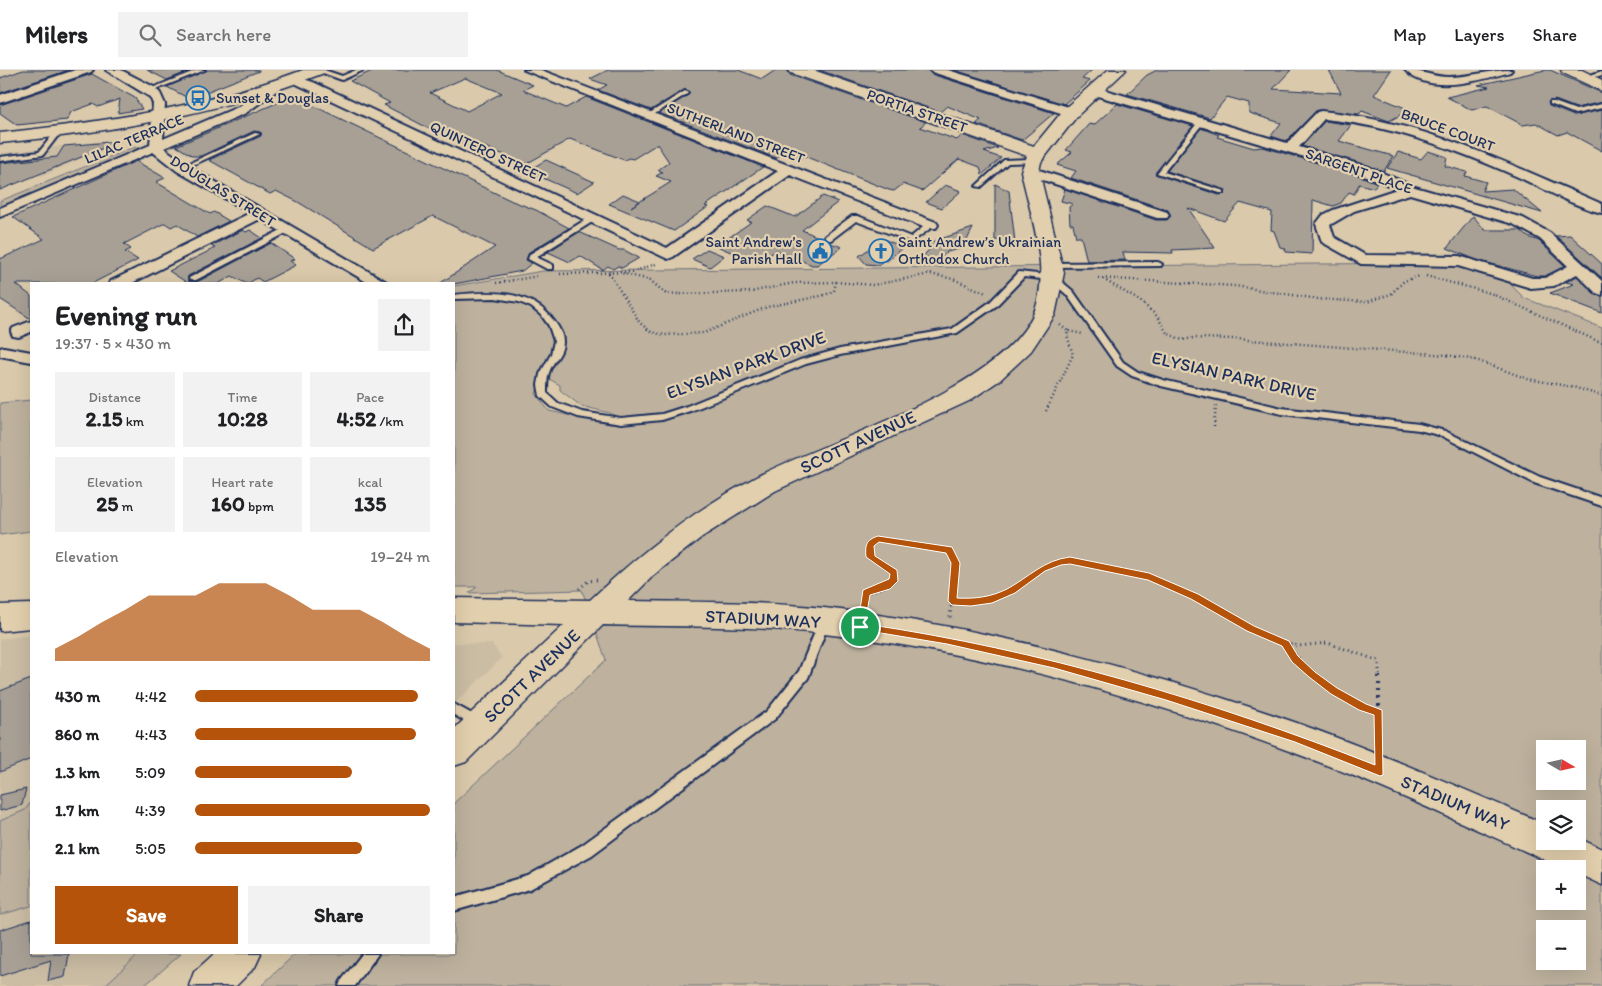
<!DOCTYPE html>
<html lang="en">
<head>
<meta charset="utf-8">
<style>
	:root { --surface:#fff; --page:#f2f2f2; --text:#202124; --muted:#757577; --line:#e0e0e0; --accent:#b45309 }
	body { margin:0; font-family:Itim,sans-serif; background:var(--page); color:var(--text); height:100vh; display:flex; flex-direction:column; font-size:19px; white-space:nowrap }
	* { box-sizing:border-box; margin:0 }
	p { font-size:16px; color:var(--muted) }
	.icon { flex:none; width:28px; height:28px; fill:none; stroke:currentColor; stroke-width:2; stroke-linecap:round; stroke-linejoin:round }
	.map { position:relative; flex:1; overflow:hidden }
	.details { position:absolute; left:30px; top:212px; width:425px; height:672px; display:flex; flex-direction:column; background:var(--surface); border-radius:0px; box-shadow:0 5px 20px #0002 }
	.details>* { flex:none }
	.needle { width:32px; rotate:99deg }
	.tools { position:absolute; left:1536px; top:670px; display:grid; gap:10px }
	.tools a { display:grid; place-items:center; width:50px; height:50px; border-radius:0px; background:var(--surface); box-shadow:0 5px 20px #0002; font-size:25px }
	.pin { position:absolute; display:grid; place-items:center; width:42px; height:42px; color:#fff; margin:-21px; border:2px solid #fff; border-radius:50%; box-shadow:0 1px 5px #0007 }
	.round { display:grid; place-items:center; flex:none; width:52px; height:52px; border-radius:0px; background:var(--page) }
	.summary { display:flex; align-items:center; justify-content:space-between; height:85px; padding:0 25px }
	h1 { font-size:28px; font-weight:800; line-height:38px }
	.metrics { display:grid; grid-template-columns:repeat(3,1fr); gap:8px; height:85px; padding:5px 25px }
	.metrics div { display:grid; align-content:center; border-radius:0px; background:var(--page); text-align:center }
	.metrics b { font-size:21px; font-weight:800 }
	.metrics small { font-size:14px; font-weight:400 }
	.metrics p { font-size:14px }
	.chart { height:140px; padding:10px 25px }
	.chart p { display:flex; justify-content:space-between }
	.chart svg { width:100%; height:90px; margin-top:5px; fill:var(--accent); opacity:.7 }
	.action { display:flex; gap:10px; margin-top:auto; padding:10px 25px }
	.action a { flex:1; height:58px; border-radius:0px; background:var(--accent); color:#fff; font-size:20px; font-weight:800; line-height:58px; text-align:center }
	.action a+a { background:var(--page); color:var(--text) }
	ul { padding:0 25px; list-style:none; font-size:16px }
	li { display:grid; grid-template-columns:80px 60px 1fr; align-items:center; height:38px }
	li i { height:12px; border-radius:6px; background:var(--accent) }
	header { display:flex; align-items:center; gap:30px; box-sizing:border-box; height:70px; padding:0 25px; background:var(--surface); border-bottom:1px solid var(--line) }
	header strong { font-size:24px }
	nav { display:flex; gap:28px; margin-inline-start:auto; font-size:18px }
	.search { width:350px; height:45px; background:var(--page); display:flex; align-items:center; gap:12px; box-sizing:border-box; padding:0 18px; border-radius:0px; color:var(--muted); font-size:19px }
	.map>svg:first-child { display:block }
	.built { fill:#cbbda4 }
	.green { fill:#beb29e; stroke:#6c707e; fill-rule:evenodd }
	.building { fill:#a8a095; stroke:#1b2f5e; fill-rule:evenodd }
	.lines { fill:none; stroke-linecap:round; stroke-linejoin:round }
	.lane-casing { stroke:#1b2f5e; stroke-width:4 }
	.street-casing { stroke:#1b2f5e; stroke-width:4 }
	.secondary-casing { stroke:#1b2f5e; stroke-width:3 }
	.primary-casing { stroke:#1b2f5e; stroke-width:3 }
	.path-far2 { stroke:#1b2f5e; stroke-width:2.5; stroke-dasharray:1 3; stroke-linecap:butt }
	.path-far1 { stroke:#1b2f5e; stroke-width:3; stroke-dasharray:1 4; stroke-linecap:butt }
	.path { stroke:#1b2f5e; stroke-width:4; stroke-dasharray:2 5; stroke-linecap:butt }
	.lane { fill:#e2cfad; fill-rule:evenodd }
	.street { fill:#e2cfad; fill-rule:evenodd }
	.secondary { fill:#e2cfad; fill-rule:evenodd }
	.primary { fill:#e2cfad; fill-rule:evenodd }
	.route { fill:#b45309; stroke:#fff; fill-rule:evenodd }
	.labels { text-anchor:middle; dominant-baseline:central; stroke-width:4.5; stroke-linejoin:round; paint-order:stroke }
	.far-poi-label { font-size:15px; fill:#1b2f5e; stroke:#e2cfad; text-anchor:start }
	.far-street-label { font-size:15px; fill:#1b2f5e; stroke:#e2cfad }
	.street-label { font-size:18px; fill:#1b2f5e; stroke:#e2cfad }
</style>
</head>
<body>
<header>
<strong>Milers</strong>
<div class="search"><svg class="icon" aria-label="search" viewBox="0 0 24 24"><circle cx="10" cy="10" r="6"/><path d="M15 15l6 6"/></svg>Search here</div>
<nav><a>Map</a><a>Layers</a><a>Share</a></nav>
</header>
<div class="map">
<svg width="1602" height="916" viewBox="0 0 1602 916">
	<rect width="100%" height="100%" fill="#dac9aa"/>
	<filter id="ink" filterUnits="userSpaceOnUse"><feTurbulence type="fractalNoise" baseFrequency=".02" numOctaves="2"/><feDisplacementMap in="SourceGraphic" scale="10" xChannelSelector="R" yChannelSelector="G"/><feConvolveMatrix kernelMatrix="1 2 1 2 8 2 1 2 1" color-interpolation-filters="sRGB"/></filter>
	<g filter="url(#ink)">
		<path class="built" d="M 125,69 L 42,106 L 16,91 L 0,96 L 0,83 Z
			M 31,565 L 31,884 L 181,884 L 144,916 L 0,916 L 0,569 Z
			M 454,573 L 492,574 L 502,588 L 454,634 Z"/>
		<path class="green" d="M 134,77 L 139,79 L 138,82 L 0,140 L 0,131 Z
			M 1431,193 L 1450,194 L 1505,209 L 1524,228 L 1602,258 L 1602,916 L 261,916 L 295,884 L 454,884 L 454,733 L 606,590 L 582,520 L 469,523 L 477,517 L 454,517 L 454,216 L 543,201 ZM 542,305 L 560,315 L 560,320 L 581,336 L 610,343 L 629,353 L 610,354 L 549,341 L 536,324 ZM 1545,679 L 1578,679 L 1578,711 L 1545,711 ZM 1545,739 L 1578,739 L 1578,771 L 1545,771 ZM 1545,799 L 1578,799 L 1578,831 L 1545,831 ZM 1545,859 L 1578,859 L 1578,891 L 1545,891 Z
			M 31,330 L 31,461 L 0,465 L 0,333 Z
			M 31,732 L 31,836 L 0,845 L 0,751 L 25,740 Z
			M 139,884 L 181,884 L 144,916 L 104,916 Z"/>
		<path class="building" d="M 23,0 L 69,0 L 0,23 L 0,8 Z
			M 147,0 L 192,0 L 167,10 Z
			M 207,0 L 259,0 L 259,1 L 206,22 L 208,27 L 186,27 L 167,17 Z
			M 374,0 L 497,0 L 533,15 L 523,20 L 566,38 L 586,27 L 763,97 L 705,136 L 708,137 L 674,161 L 609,134 L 623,124 L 640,131 L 631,137 L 671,112 L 656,106 L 663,102 L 658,100 L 669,92 L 657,74 L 633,89 L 629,88 L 624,90 L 570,69 L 526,94 L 473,72 L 466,76 L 424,56 L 384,35 L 390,33 L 350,11 ZM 465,8 L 502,23 L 467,41 L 430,23 Z
			M 608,0 L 738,0 L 762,9 L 776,0 L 787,0 L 790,5 L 926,52 L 920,57 L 957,70 L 962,65 L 998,78 L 984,82 L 1001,88 L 982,105 L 980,97 L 959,89 L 922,121 L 903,114 L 894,121 L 889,120 L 804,86 L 800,89 L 783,83 L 776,88 L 659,43 L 688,25 L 690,23 L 686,19 L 651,40 L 598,20 L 607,15 L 590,9 Z
			M 819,0 L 928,0 L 931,4 L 1054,43 L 1022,70 L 976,54 L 981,50 L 957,40 L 947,36 L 940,42 Z
			M 954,0 L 1092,0 L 1082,9 L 1090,11 L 1064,34 Z
			M 1157,0 L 1291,0 L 1273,19 L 1341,23 L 1329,0 L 1391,0 L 1374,25 L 1410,40 L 1389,51 L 1362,41 L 1359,44 L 1317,40 L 1286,71 L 1271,66 L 1281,53 L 1249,43 L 1249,33 L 1227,27 L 1210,48 L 1127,24 L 1147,5 Z
			M 1545,0 L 1550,0 L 1602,23 L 1602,32 L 1576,38 L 1555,30 L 1548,32 L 1549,36 L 1574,46 L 1602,40 L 1602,81 L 1567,62 L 1558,65 L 1536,53 L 1523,55 L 1487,36 L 1472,40 L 1447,27 L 1489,17 L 1478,15 Z
			M 92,4 L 135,28 L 142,39 L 118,43 L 120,29 L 98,37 L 93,34 L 71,42 L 67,50 L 17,55 L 0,43 L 0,35 Z
			M 293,26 L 512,131 L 536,140 L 569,158 L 529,182 L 526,190 L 532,193 L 522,201 L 454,214 L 439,214 L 495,177 L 433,146 L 373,178 L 298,132 L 276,121 L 270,124 L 209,90 L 261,66 L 260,62 L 254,61 L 201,86 L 193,86 L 176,76 Z
			M 1117,34 L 1193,56 L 1155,104 L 1219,125 L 1225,124 L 1226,120 L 1167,101 L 1201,58 L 1219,65 L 1217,67 L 1254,78 L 1263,77 L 1358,105 L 1377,113 L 1374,118 L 1359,114 L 1354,124 L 1349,122 L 1341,133 L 1333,136 L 1313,130 L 1312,184 L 1286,182 L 1285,178 L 1280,177 L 1274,161 L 1271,160 L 1272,142 L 1240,133 L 1224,151 L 1188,138 L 1215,178 L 1172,180 L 1173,183 L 1123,182 L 1125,190 L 1087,191 L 1081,167 L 1076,167 L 1073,154 L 1070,154 L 1069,137 L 1073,134 L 1061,131 L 1065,119 L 1156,150 L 1167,150 L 1171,146 L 1168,140 L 1071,108 L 1076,101 L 1057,95 L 1072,82 L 1066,80 L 1089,54 L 1094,55 Z
			M 1325,51 L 1351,55 L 1339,71 L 1393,86 L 1384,101 L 1302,76 Z
			M 110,72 L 111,75 L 0,120 L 0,93 L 57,87 L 64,76 Z
			M 1428,81 L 1447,87 L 1445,96 L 1467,102 L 1465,106 L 1486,112 L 1482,121 L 1513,119 L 1542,143 L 1387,98 L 1398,82 L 1421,89 Z
			M 546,90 L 594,112 L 577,123 L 527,101 Z
			M 136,91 L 165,108 L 156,112 L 210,144 L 214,142 L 229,151 L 197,167 L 177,154 L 171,157 L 165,153 L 124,174 L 131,179 L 125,182 L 138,190 L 91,214 L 16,214 L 31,226 L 31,249 L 0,229 L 0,189 L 44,169 L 13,147 Z
			M 995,114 L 1009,121 L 1015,172 L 995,170 Z
			M 945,115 L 961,121 L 942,138 L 926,132 Z
			M 823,126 L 838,132 L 802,160 L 823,169 L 824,171 L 842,177 L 817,195 L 812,195 L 776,180 L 758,194 L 717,176 L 751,152 L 747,150 L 767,136 L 795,147 Z
			M 1473,146 L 1485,160 L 1520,160 L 1528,167 L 1539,171 L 1565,196 L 1545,206 L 1537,206 L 1477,190 L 1447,178 Z
			M 973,158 L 963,178 L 947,182 L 938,191 L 923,186 L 932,177 L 926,174 Z
			M 243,160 L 246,162 L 250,160 L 262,168 L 188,206 L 188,211 L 197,212 L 271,173 L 295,189 L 290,191 L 296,195 L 263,212 L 257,208 L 247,214 L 232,206 L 218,214 L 189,214 L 169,201 L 215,178 L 211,176 Z
			M 579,162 L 619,180 L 624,180 L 639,188 L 622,198 L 618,196 L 613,199 L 608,196 L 603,200 L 580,186 L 570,192 L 548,182 L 540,187 Z
			M 1570,165 L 1602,194 L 1602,208 L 1556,166 Z
			M 883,169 L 903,177 L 887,191 L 884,190 L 878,195 L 866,194 L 859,186 Z
			M 707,179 L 724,186 L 710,197 L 692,189 Z
			M 1577,206 L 1595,224 L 1602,227 L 1602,243 L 1550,223 L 1574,214 L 1566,212 Z
			M 31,609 L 31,689 L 0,702 L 0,621 Z
			M 26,719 L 22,735 L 0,741 L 0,725 Z
			M 31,850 L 31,884 L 69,884 L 65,907 L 48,911 L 51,890 L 0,906 L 0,860 Z"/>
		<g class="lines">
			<g class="lane-casing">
				<path id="lane" d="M 197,0 L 205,0 L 152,21 L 147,20 Z
					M 315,0 L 324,0 L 342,6 L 356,0 L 364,0 L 342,10 Z
					M 1602,1 L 1602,5 L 1585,10 L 1582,8 Z
					M 685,21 L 688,23 L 687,24 L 650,47 L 645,46 Z
					M 1550,32 L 1554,32 L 1576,40 L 1602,34 L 1602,38 L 1575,44 L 1550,34 Z
					M 1199,51 L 1204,52 L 1164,102 L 1224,121 L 1224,123 L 1220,123 L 1157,103 Z
					M 55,62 L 60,63 L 43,85 L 0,91 L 0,87 L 39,82 Z
					M 255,63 L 260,64 L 184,99 L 179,98 Z
					M 1032,89 L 1035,91 L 1034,92 L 1008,93 L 981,117 L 976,116 L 1004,90 Z
					M 852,146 L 858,146 L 911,167 L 928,153 L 935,155 L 912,172 L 856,151 L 831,170 L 825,170 L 825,166 Z
					M 590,147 L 597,149 L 536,187 L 553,195 L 553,199 L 547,199 L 528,189 L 530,184 Z
					M 285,158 L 292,160 L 196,210 L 190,210 L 189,208 Z
					M 1158,192 L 1162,194 L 1161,196 L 1051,197 L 1047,195 L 1051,193 Z
					M 1019,202 L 1055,206 L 1073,221 L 1123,292 L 1138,302 L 1163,310 L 1282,338 L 1419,354 L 1445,361 L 1540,407 L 1602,428 L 1602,436 L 1534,413 L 1442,366 L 1419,360 L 1282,344 L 1161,316 L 1132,306 L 1117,296 L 1067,225 L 1050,210 L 1024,207 L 996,236 L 957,263 L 840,285 L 806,294 L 693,340 L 662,350 L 621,354 L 578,347 L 552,337 L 540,326 L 538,315 L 540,304 L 551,284 L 554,271 L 549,256 L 542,246 L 531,237 L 519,232 L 495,228 L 454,229 L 454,225 C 489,221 531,219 554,251 C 559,257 563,265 563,272 C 563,284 554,290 550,300 C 547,307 547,315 547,323 L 558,333 L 582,342 L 621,348 L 662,344 L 687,336 L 800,290 L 840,279 L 952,259 L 990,232 Z
					M 824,547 L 828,549 L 829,552 L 808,608 L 775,649 L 592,785 L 530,819 L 454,841 L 454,827 L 528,806 L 582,775 L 767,641 L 799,601 L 819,552 L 820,549 Z
					M 454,634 L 483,650 L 485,654 L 483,658 L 479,659 L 454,645 Z
					M 362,884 L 378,884 L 355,916 L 339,916 L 341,911 Z"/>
			</g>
			<g class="street-casing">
				<path id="street" d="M 75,0 L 93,0 L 91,2 L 0,33 L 0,25 Z
					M 106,0 L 121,0 L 154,17 L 160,23 L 165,34 L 163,69 L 238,37 L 271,13 L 279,13 L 281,16 L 279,19 L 246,43 L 164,78 L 187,95 L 390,214 L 370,214 L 260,149 L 130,214 L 109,214 L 111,211 L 250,143 L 177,101 L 153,82 L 0,147 L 0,138 L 150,75 L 153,34 L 150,27 Z
					M 524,0 L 541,0 L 936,152 L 938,155 L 936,158 L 926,158 L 790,105 L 673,187 L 668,189 L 288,10 L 294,6 L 313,12 L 667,178 L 778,101 Z
					M 930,0 L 948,0 L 1075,39 L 1077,42 L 1075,45 L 1067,45 L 932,2 Z
					M 1405,0 C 1420,0 1433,7 1448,7 C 1470,7 1490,0 1512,0 L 1510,2 C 1482,10 1428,26 1405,0 Z
					M 1095,17 L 1287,73 L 1317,42 L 1321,41 C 1422,51 1510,94 1602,134 L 1602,143 C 1573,136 1545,119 1518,107 C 1455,79 1393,56 1324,49 L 1299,77 L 1369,97 L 1415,117 L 1523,148 L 1550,163 L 1602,211 L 1602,225 L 1596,223 L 1577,204 L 1554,216 L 1531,218 L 1458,196 L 1361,194 L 1322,172 L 1316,154 L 1323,145 L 1333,140 L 1397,119 L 1359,103 L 1091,24 L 1089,21 L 1091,18 ZM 1410,124 L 1513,154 L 1540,169 L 1568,196 L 1545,208 L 1532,208 L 1459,186 L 1365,185 L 1334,167 L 1330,155 L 1354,141 Z
					M 1030,97 L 1167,142 L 1169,145 L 1167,148 L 1157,148 L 1025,104 L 1023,101 L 1025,98 Z
					M 31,251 L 31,262 L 19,267 L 13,266 L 11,262 L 13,258 Z
					M 4,277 L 31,282 L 31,292 L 0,286 L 0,278 Z"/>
			</g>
			<g class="secondary-casing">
				<path id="secondary" d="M 789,0 L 813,0 L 1034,76 L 1065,38 L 1108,0 L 1126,0 L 1077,46 L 1041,92 L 1039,101 L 1064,203 L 1055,245 L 1031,281 L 1000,310 L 969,331 L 775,421 L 702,467 L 655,504 L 628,531 C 693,532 759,531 824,538 C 980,555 1149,601 1297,653 C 1381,683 1463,719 1545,754 L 1545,771 L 1578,771 L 1578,768 L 1602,779 L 1602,815 L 1578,804 L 1578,799 L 1565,799 C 1474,759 1385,716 1292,682 C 1142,627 983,582 824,564 C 751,555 677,557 603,555 L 466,692 L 454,696 L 454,659 L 564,555 L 454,552 L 454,528 L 590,530 C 641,482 694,440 756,407 C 830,369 997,321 1033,245 C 1052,203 1030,144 1021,101 L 1027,86 L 791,3 Z
					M 1561,0 L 1582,0 L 1602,10 L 1602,21 L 1563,3 Z
					M 31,534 L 31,558 L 0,561 L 0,535 Z
					M 214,884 L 261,884 L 255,897 L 236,916 L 189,916 L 194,902 Z"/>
			</g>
			<g class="primary-casing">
				<path id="primary" d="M 303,0 L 326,0 L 324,3 C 219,44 111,62 0,73 L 0,63 C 104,52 205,37 303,0 Z"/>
			</g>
			<path class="path-far2" d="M 609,203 L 640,253 L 651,262 L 665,265 L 704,263 L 767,237 L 825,225 L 834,221 L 836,212 L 794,213 L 750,222 L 679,224 L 665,223 L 650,210 L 621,203
				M 560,204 L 632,202 L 656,194
				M 1426,206 L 1490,223 L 1602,273
				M 1098,208 L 1235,216 L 1318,229 L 1367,232 L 1391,224 L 1404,211 L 1420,206
				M 1103,209 L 1140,231 L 1157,246 L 1167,263 L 1182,270 L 1193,268 L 1236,269 L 1447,285 L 1476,290 L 1528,309 L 1573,317 L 1602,326
				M 836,212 L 873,215 L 930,204 L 953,209 L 986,223
				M 496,213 L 539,206
				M 1060,255 L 1068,261
				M 1046,341 L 1073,285 L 1067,265 L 1068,261 L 1083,264
				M 1214,357 L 1216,336"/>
			<path class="path-far1" d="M 579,519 L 588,511 L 597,510
				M 952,531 L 975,531 L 998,526 L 1046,498 L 1070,491 L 1149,506 L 1194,526 L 1250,558 L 1283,573 L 1299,576 L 1328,573 L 1379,591 L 1379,607
				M 864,534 L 866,523 L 887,516 L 893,511 L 894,502 L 875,490 L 869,482 L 872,471 L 884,469 L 949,480 L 955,493 L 950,548
				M 1285,573 L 1315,607"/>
			<path class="path" d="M 1313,606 L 1338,624 L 1378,643
				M 1379,606 L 1379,675"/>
			<use href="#lane" class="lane"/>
			<use href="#street" class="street"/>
			<use href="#secondary" class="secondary"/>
			<use href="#primary" class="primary"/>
		</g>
	</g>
	<path class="route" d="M 878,466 L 952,477 L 960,493 L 957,528 C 975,529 991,527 1007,519 C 1029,507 1044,490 1070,487 L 1149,503 L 1198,524 L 1254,556 L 1289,571 L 1298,586 L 1315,602 L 1337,618 L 1366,634 L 1382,640 L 1383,705 L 1380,706 L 1295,672 L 1166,630 L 1054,598 L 947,574 L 857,559 L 863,520 L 889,509 L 890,504 L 866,487 C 865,475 866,470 878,466 ZM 879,472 L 946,483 L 951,493 L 948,531 L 952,535 L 971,536 L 992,533 L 1015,523 L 1045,501 L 1061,495 L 1070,494 L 1148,510 L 1191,529 L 1247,561 L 1282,576 L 1292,592 L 1309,607 L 1331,624 L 1359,640 L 1374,645 L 1375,695 C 1210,630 1041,580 865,554 L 870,525 L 890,519 L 898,511 L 897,500 L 875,486 L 874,476 Z"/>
	<defs>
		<g id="bus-ring" transform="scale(1.25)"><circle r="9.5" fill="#e2cfad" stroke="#1f6fb2" stroke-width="1.5"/><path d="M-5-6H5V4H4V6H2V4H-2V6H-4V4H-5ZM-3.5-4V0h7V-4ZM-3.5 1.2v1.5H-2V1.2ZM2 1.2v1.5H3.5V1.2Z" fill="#1f6fb2"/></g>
		<g id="civic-ring" transform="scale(1.25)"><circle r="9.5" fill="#e2cfad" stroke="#1f6fb2" stroke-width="1.5"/><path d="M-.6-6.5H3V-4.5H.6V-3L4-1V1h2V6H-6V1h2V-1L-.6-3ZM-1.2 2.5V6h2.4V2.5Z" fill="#1f6fb2"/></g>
		<g id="church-ring" transform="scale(1.25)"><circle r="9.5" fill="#e2cfad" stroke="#1f6fb2" stroke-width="1.5"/><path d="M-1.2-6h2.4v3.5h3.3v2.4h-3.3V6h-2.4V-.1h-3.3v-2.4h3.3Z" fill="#1f6fb2"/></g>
	</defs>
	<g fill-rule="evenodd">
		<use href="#bus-ring" x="198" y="28"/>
		<use href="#civic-ring" x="820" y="181"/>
		<use href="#church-ring" x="881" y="181"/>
	</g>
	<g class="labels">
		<g class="far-poi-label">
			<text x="216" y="28">Sunset &amp; Douglas</text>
			<text x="802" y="172" text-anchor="end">Saint Andrew’s<tspan x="802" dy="17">Parish Hall</tspan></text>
			<text x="898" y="172">Saint Andrew’s Ukrainian<tspan x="898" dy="17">Orthodox Church</tspan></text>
		</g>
		<g class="far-street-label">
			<text transform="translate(917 41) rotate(19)">PORTIA STREET</text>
			<text transform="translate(1448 60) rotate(20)">BRUCE COURT</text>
			<text transform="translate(736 63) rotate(21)">SUTHERLAND STREET</text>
			<text transform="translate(134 69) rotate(-23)">LILAC TERRACE</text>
			<text transform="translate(488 82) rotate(25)">QUINTERO STREET</text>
			<text transform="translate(1359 101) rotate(19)">SARGENT PLACE</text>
			<text transform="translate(223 121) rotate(32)">DOUGLAS STREET</text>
		</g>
		<g class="street-label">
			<text transform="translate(746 295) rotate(-20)">ELYSIAN PARK DRIVE</text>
			<text transform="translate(1234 306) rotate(13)">ELYSIAN PARK DRIVE</text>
			<text transform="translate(858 372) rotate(-25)">SCOTT AVENUE</text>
			<text transform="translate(763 549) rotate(3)">STADIUM WAY</text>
			<text transform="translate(532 606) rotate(-44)">SCOTT AVENUE</text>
			<text transform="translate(1455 733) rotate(23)">STADIUM WAY</text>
		</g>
	</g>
</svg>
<div class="tools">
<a><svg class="needle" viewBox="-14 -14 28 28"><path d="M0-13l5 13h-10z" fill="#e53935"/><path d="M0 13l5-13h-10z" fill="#757577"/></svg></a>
<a><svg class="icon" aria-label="layers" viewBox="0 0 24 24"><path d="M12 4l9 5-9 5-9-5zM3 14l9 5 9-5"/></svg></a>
<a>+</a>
<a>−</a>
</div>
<div class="pin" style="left:860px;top:557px;background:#1e9e55"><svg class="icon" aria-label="arrive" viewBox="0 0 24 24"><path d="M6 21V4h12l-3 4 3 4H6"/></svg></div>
<section class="details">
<div class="summary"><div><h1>Evening run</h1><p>19:37 · 5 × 430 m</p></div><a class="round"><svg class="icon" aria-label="share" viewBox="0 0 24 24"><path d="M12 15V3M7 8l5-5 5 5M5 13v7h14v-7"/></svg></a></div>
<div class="metrics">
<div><p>Distance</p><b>2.15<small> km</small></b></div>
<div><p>Time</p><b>10:28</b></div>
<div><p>Pace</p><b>4:52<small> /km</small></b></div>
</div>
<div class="metrics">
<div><p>Elevation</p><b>25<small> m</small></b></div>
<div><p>Heart rate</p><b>160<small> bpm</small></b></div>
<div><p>kcal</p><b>135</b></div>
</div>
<div class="chart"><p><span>Elevation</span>19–24 m</p>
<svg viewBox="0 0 160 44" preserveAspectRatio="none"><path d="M0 44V38L10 32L20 25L30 19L40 12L50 12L60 12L70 6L80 6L90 6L100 12L110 19L120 19L130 19L140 25L150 32L160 38V44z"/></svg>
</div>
<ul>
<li><b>430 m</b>4:42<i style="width:95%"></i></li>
<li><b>860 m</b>4:43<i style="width:94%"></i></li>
<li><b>1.3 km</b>5:09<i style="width:67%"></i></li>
<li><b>1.7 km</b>4:39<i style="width:100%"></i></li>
<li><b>2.1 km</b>5:05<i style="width:71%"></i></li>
</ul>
<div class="action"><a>Save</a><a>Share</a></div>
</section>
</div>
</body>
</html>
